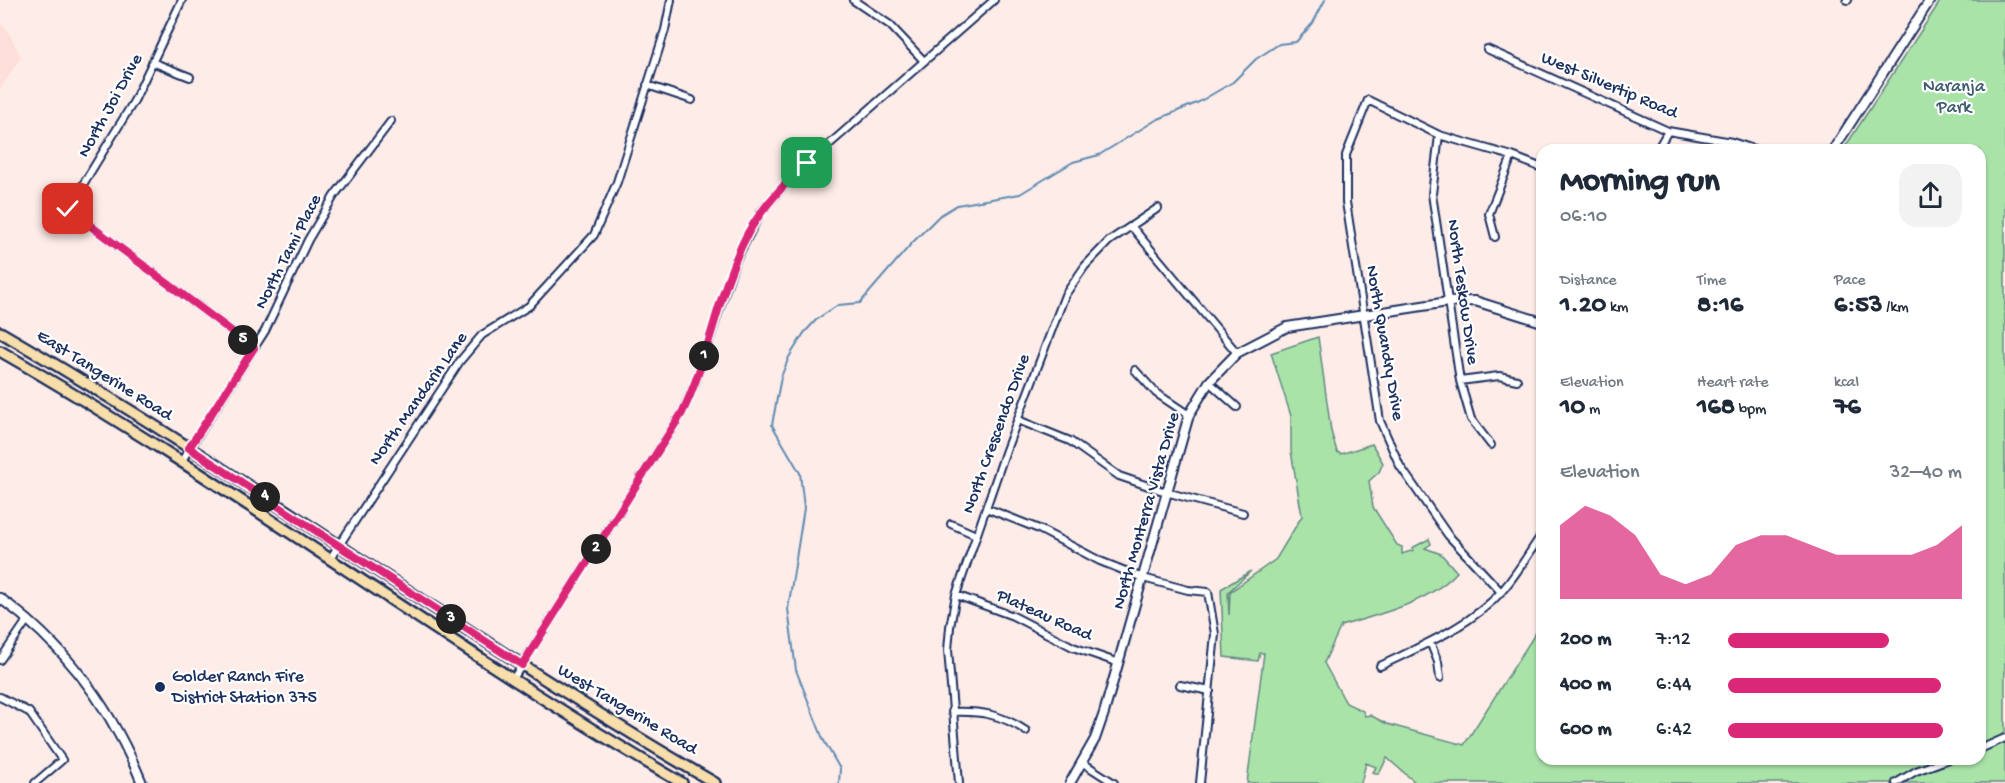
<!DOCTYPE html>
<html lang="en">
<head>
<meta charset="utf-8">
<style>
	:root { --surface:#fff; --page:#f2f2f3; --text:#1f2937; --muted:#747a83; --accent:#db2777 }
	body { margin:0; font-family:"Gochi Hand",sans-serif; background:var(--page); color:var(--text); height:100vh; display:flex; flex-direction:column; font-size:22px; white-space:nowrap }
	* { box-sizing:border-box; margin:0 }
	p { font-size:20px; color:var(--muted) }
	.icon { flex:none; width:33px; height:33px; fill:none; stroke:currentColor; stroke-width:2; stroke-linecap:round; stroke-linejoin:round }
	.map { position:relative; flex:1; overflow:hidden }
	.panel { position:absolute; left:1536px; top:144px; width:450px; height:621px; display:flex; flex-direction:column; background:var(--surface); border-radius:18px; box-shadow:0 2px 4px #0004 }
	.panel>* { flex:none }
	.pin { position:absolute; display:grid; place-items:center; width:51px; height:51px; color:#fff; margin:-26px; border-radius:12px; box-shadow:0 3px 9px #0006 }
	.km { position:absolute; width:30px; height:30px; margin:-15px; border-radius:50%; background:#222; color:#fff; font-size:16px; line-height:30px; text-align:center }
	.round { display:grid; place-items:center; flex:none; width:63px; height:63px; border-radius:18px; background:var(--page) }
	.headline { display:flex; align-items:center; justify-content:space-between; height:102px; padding:0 24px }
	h1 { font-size:33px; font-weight:700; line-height:45px }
	.stats { display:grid; grid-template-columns:repeat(3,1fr); gap:9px; height:102px; padding:6px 24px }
	.stats div { display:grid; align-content:center }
	.stats b { font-size:26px; font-weight:700 }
	.stats small { font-size:16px; font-weight:400 }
	.stats p { font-size:16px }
	.chart { height:168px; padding:12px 24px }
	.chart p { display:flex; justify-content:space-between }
	.chart svg { width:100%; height:108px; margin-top:6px; fill:var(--accent); opacity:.7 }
	ul { padding:0 24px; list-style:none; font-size:20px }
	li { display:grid; grid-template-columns:96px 72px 1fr; align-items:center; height:45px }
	li i { height:15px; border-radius:8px; background:var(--accent) }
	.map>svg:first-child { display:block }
	.built { fill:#fdded8 }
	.green { fill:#a9e3a8; stroke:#628983; stroke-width:1.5 }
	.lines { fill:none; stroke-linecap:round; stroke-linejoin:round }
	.stream { stroke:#5e8bb2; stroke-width:2 }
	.minor-casing { stroke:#1b2f5e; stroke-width:10 }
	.tertiary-casing { stroke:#1b2f5e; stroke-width:12 }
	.primary-casing { stroke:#1b2f5e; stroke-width:14 }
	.minor { stroke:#fff; stroke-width:6 }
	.tertiary { stroke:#fff; stroke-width:8 }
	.primary { stroke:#f8deab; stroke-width:9 }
	.route-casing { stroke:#fff; stroke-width:12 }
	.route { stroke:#db2777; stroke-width:8 }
	.poi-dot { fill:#1b2f5e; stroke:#fff; stroke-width:2 }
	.labels { text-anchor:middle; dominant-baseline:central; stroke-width:4.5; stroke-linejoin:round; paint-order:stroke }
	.street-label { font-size:18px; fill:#1b2f5e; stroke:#fff }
	.park-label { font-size:18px; fill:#3e5c70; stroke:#fff }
	.poi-label { font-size:18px; fill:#1b2f5e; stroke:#fff; text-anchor:start }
</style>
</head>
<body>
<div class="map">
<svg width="2005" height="783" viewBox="0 0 2005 783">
	<rect width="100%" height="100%" fill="#feece8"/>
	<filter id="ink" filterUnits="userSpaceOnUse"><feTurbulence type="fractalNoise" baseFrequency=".0167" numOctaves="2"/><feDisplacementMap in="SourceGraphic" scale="12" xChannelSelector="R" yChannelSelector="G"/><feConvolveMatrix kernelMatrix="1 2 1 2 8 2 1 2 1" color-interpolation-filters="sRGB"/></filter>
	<g filter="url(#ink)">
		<path class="built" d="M 0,24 L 6,28 L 21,57 L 0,89 Z"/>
		<path class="green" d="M 1941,0 L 2005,0 L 2005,783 L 1416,783 L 1387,758 L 1379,774 L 1373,772 L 1376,767 L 1366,763 L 1361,783 L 1247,783 L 1264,653 L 1260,653 L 1258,661 L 1224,657 L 1221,589 L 1251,571 L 1228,592 L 1229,615 L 1230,592 L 1276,559 L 1302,516 L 1291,451 L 1291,416 L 1271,353 L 1318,337 L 1331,431 L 1337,452 L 1341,454 L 1372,444 L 1383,463 L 1379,472 L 1369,481 L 1373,507 L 1397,545 L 1402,547 L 1402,554 L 1414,550 L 1412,548 L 1429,539 L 1431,544 L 1425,548 L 1441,554 L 1457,572 C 1429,603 1380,614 1341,626 L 1324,663 L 1346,703 L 1363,711 L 1365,716 L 1370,715 L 1387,724 L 1464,745 L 1542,623 L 1542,759 L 1980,759 L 1980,150 L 1843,150 Z"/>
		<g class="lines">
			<path class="stream" d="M 839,783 L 840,769 L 823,739 L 796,670 L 788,609 L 804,508 L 800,473 L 772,425 L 781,377 L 789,357 L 804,333 L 817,319 L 838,305 L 860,303 L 912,243 L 939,216 L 957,205 L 1020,194 L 1073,162 L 1099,155 L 1156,120 L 1199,102 L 1233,82 L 1256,59 L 1279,44 L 1296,42 L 1313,23 L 1325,0"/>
			<g class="minor-casing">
				<path id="minor" d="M 182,0 L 134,101 L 68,209 L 254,348
					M 853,0 L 890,25 L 924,61
					M 1847,0 L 1848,0
					M 1487,49 L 1668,131 L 1732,142 L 1757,150
					M 152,62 L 190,77
					M 647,85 L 692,100
					M 1439,135 L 1432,194 L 1460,381 L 1471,419 L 1491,445
					M 1657,150 L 1668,131
					M 1132,227 L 1237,353
					M 1495,237 L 1489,214 L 1512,156
					M 1135,370 L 1156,393 L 1189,415
					M 1460,381 L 1499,376 L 1517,380
					M 1209,382 L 1237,407
					M 1018,420 L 1070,441 L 1119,476 L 1166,492 L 1243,513
					M 181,462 L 265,331 L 308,240 L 334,196 L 391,121
					M 986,508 L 1039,529 L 1100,561 L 1143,578 L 1188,590 L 1208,592 L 1215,634 L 1200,783
					M 951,524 L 976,535
					M 330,559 L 460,361 L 482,335 L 529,306 L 594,235 L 617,182 L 665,30 L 671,0
					M 1501,592 L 1448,535 L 1400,466 L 1380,421 L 1346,202 L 1346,155 L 1368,100 L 1439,135 L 1512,156 L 1542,168
					M 956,595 L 1013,616 L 1073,647 L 1119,663
					M 1430,642 L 1438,662 L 1440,678
					M 0,660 L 28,619
					M 1380,666 C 1421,646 1471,626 1502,591 C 1517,574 1529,553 1542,534
					M 513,679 L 682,413 L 696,381 L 735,262 L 761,212 L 792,177 L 994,0
					M 1180,685 L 1210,691
					M 0,697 L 29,712 L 62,760 L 35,783
					M 952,712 C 981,711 1001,714 1026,731
					M 1980,749 L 2005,738
					M 1083,763 L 1114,783
					M 959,783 L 948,650 L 950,627 L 956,595 L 1006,450 L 1065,295 L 1085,266 L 1109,241 L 1158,208
					M 1896,783 L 1916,771 L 1949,759"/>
			</g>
			<g class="tertiary-casing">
				<path id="tertiary" d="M 1833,150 L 1930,0
					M 0,598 C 65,645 112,709 142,783
					M 1070,783 L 1095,739 L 1104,713 L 1189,415 L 1209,382 L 1237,353 L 1287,327 L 1448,302 L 1475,301 L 1542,322"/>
			</g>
			<g class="primary-casing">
				<path id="primary" d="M 0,332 C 244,473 471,642 715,783
					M 0,351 C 234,485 449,648 682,783"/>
			</g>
			<use href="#minor" class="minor"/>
			<use href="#tertiary" class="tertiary"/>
			<use href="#primary" class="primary"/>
		</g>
	</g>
	<g class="lines" filter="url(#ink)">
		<g class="route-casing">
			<path id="route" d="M 68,209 L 254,348 L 189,448 L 522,665 L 682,413 C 710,356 718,289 748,233 C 763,206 784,184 807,163"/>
		</g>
		<use href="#route" class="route"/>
	</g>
	<circle class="poi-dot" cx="160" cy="687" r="6"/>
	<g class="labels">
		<g class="street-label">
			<text transform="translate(1609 86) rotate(23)">West Silvertip Road</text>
			<text transform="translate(111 106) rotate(-61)">North Joi Drive</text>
			<text transform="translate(289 252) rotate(-63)">North Tami Place</text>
			<text transform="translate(1462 292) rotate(82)">North Teskow Drive</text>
			<text transform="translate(1384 343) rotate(80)">North Quandry Drive</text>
			<text transform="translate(104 376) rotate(32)">East Tangerine Road</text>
			<text transform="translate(419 399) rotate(-55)">North Mandarin Lane</text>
			<text transform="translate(997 434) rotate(-70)">North Crescendo Drive</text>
			<text transform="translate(1147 511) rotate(-74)">North Monterra Vista Drive</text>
			<text transform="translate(1044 616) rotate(24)">Plateau Road</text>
			<text transform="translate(627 710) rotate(31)">West Tangerine Road</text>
		</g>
		<g class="park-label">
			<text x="1954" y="87">Naranja<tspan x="1954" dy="21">Park</tspan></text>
		</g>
		<g class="poi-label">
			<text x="172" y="677">Golder Ranch Fire<tspan x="172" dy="21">District Station 375</tspan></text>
		</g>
	</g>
</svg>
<div class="pin" style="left:807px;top:163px;background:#1e9e55"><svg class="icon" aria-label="arrive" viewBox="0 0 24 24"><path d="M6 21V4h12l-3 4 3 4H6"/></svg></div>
<div class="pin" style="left:68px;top:209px;background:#d93025"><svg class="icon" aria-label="check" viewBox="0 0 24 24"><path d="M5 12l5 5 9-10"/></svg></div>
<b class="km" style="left:704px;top:356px">1</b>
<b class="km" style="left:596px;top:549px">2</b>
<b class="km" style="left:451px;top:619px">3</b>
<b class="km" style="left:265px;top:497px">4</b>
<b class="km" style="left:243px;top:340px">5</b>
<section class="panel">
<div class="headline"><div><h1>Morning run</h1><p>06:10</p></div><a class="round"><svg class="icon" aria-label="share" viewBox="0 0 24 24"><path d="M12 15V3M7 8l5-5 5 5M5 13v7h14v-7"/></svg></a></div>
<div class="stats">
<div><p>Distance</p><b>1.20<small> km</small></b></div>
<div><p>Time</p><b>8:16</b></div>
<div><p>Pace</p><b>6:53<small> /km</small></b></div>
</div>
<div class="stats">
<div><p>Elevation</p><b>10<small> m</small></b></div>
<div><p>Heart rate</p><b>168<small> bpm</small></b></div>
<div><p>kcal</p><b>76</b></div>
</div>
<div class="chart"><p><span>Elevation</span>32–40 m</p>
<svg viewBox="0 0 160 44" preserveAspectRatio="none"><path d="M0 44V14L10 6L20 10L30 18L40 34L50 38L60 34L70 22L80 18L90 18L100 22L110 26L120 26L130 26L140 26L150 22L160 14V44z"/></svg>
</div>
<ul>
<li><b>200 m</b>7:12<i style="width:69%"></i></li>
<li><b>400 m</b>6:44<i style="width:91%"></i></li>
<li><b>600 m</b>6:42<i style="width:92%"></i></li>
</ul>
</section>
</div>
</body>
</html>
